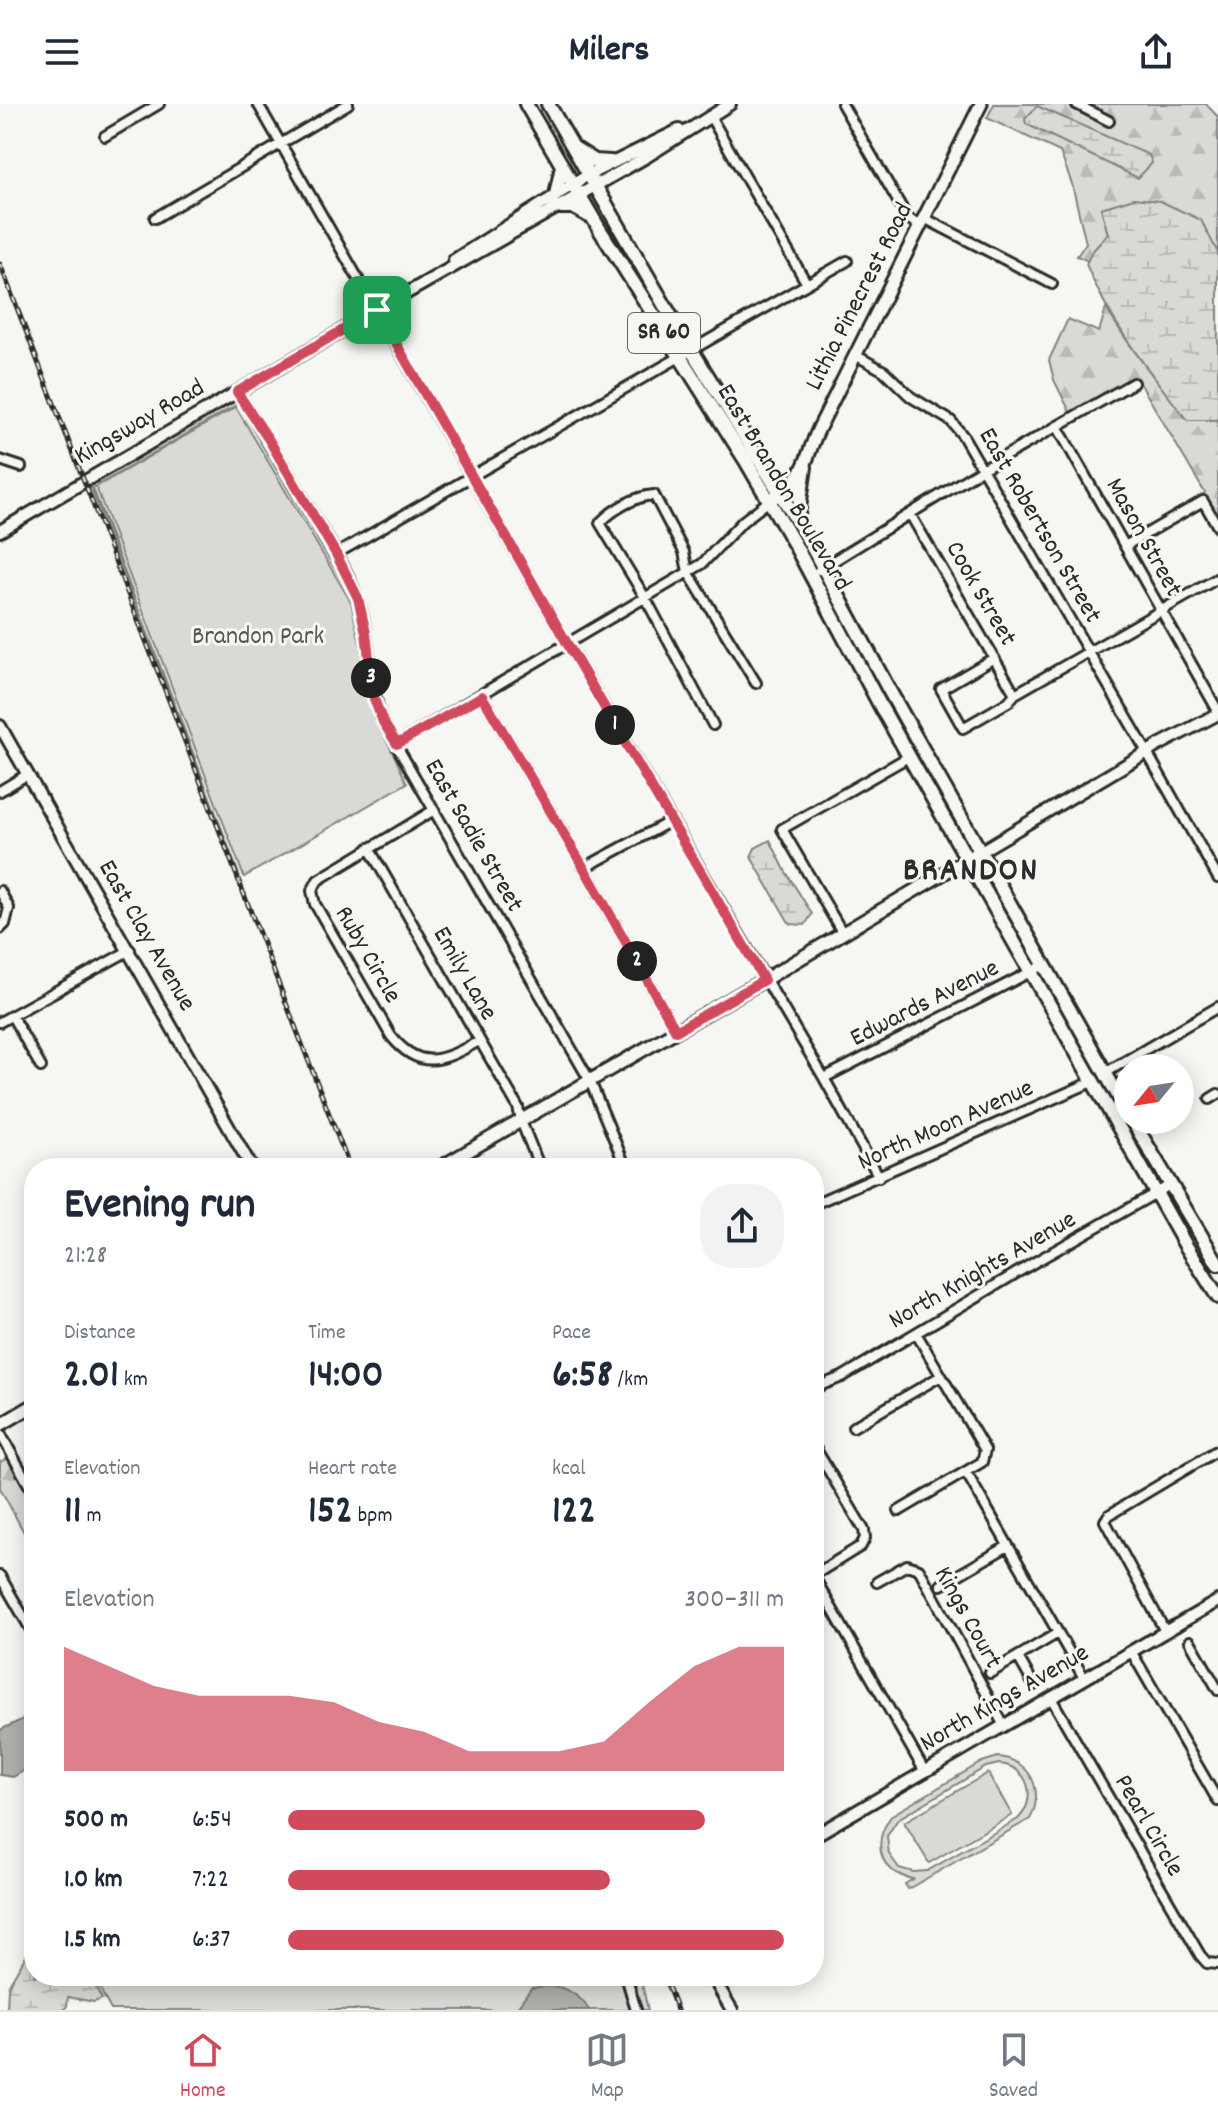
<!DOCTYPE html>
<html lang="en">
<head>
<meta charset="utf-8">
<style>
	:root { --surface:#fff; --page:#f2f2f3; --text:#1f2937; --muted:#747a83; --line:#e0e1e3; --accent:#d1495b }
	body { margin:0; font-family:Dekko,sans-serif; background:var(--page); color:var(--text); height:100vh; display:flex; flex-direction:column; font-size:30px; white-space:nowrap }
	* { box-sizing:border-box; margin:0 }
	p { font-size:26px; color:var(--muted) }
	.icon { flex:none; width:44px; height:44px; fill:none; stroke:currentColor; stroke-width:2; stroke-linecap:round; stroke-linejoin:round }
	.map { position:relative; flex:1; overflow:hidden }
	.panel { position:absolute; left:24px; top:1054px; width:800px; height:828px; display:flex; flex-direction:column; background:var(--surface); border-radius:32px; box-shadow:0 4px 20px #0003 }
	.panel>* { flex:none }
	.needle { width:52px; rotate:240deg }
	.buttons { position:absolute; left:1114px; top:950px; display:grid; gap:16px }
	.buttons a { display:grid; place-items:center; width:80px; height:80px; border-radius:50%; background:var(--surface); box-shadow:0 4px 20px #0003; font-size:40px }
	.pin { position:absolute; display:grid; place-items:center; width:68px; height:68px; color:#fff; margin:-34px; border-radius:16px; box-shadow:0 4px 12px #0006 }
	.km { position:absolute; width:40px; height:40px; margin:-20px; border-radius:50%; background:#222; color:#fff; font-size:22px; line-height:40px; text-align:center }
	.round { display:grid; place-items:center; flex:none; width:84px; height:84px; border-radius:32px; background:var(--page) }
	.overview { display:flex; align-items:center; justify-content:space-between; height:136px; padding:0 40px }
	h1 { font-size:44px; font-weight:700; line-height:60px }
	.stats { display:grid; grid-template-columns:repeat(3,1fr); gap:12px; height:136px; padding:8px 40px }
	.stats div { display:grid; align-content:center }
	.stats b { font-size:40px; font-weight:700 }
	.stats small { font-size:22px; font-weight:400 }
	.stats p { font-size:22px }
	.chart { height:224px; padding:16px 40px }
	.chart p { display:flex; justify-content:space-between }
	.chart svg { width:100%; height:144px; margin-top:8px; fill:var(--accent); opacity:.7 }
	ul { padding:0 40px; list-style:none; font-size:26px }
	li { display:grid; grid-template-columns:128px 96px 1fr; align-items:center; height:60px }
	li i { height:20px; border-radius:10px; background:var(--accent) }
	header { display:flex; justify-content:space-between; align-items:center; height:104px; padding:0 40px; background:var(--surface); font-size:36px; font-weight:700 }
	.dock { display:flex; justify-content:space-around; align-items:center; height:112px; border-top:2px solid var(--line); background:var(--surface); font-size:22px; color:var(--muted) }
	.dock a { display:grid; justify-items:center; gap:4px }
	.dock .active { color:var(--accent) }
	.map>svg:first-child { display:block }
	.green { fill:#d9d9d5; stroke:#828280; stroke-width:2; fill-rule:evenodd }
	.forest { fill:url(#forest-firs); stroke:#828280; stroke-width:2 }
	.wetland { fill:url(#wetland-marsh); stroke:#828280; stroke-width:2 }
	.water { fill:#aeaeab; stroke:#7a7a78; stroke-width:2 }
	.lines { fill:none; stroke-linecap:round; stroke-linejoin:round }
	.minor-casing { stroke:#2b2b2b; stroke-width:14 }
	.tertiary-casing { stroke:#2b2b2b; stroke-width:16 }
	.secondary-casing { stroke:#2b2b2b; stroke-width:17 }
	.trunk-casing { stroke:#2b2b2b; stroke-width:18 }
	.minor { stroke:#f6f6f2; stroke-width:8 }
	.tertiary { stroke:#f6f6f2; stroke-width:10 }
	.secondary { stroke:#f6f6f2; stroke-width:11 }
	.trunk { stroke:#f6f6f2; stroke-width:12 }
	.rail-casing { stroke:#2b2b2b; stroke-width:5 }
	.rail { stroke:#f6f6f2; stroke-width:2; stroke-dasharray:6; stroke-linecap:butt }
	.route-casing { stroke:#fff; stroke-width:16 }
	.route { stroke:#d1495b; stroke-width:10 }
	.labels { text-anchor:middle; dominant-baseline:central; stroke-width:6; stroke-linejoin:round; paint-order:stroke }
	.shield { fill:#f6f6f2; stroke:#686867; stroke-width:2 }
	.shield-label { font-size:24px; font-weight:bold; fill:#2b2b2b }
	.street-label { font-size:26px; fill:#2b2b2b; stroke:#f6f6f2 }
	.park-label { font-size:26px; fill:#565656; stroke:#f6f6f2 }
	.district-label { font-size:34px; font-weight:bold; letter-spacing:2px; fill:#2b2b2b; stroke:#f6f6f2 }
</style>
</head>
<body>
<header><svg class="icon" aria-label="menu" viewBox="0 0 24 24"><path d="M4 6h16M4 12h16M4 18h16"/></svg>Milers<svg class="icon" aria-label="share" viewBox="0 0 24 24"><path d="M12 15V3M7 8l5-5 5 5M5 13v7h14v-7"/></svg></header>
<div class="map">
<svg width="1218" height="1906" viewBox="0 0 1218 1906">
	<defs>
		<pattern id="forest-firs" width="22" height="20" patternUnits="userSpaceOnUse" patternTransform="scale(2)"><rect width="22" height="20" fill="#d9d9d5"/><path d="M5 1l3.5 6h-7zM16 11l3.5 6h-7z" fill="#babab7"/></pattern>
		<pattern id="wetland-marsh" width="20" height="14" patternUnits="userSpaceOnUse" patternTransform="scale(2)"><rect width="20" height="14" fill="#d9d9d5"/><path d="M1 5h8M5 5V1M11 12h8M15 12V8" fill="none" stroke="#babab7"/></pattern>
	</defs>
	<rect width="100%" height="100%" fill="#f6f6f2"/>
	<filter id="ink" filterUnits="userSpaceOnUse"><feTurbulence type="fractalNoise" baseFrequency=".0125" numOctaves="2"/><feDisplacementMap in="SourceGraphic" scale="16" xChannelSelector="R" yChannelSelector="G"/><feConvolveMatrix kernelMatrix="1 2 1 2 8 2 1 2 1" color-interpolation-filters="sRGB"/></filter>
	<g filter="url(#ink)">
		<path class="green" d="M 235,292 L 333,451 L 354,495 L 364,542 L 353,496 L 238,300 L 93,384 L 240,773 L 89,379 Z
			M 236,303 L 351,498 L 376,613 L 407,679 L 244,773 L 96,383 Z
			M 998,1653 C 1031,1656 1045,1687 1030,1715 L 908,1785 L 905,1780 L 913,1775 C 877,1768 872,1737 892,1711 L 982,1658 ZM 999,1660 C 1029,1662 1038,1695 1018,1715 L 927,1767 L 913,1768 L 899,1764 L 889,1750 L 887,1732 L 898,1715 L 986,1663 Z
			M 988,1669 L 1012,1711 L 929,1759 L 904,1718 Z
			M 93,1872 L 640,1872 L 648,1906 L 111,1906 Z"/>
		<path class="forest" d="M 994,0 L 1206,0 L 1218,13 L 1218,149 L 1211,138 L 1101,104 L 1108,130 L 1091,149 L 1088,157 L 1077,152 L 1086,139 L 1072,80 L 1060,48 L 987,14 Z
			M 1106,204 C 1129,243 1158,279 1187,315 L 1218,316 L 1218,416 L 1204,393 L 1197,396 L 1198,393 L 1205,389 L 1137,274 L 1071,310 L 1054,276 L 1049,256 L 1068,215 L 1099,228 Z
			M 8,1354 L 34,1402 L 34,1447 L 0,1384 L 0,1358 Z"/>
		<path class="wetland" d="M 1037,2 L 1149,51 L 1152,59 L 1138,74 L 1026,20 L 1025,15 Z
			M 1134,94 L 1160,97 L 1201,116 L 1218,149 L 1218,316 L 1187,316 C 1148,266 1110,219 1086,160 L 1091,149 L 1108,130 L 1101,104 Z
			M 770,736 L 786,768 L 812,810 L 805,821 L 791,820 L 788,817 L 751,753 L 755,744 Z
			M 34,1838 L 34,1872 L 89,1872 L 102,1895 L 94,1898 L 68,1893 L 67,1902 L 63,1906 L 7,1906 L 8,1882 Z"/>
		<path class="water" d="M 34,1610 L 34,1661 L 13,1673 L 0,1671 L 0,1626 Z
			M 549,1882 C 565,1882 581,1892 589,1906 L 515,1906 L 531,1884 Z"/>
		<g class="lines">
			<g class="minor-casing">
				<path id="minor" d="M 258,0 L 568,541 L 824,974 L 879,1073
					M 842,0 L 907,113 L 920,123
					M 1076,0 L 1109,17
					M 710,12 L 807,180
					M 105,32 L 159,0
					M 155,114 L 348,0
					M 924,114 L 1052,180
					M 857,252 L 884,267 L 911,293 L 951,317 L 963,332 L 1147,648
					M 237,288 C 263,326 287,366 311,407 C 327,434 346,462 357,493 C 372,533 367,577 383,618 L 590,977 L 626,1064
					M 1057,322 L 1218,607
					M 0,356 L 21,363
					M 910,410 L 1015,590
					M 1125,442 L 1203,397 L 1218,423
					M 336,450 L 847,157
					M 819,466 L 984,364 L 1133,279
					M 994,554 L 941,585 L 963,624 L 1008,598 L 1015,590 L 1218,474
					M 482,592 L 584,764 L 676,927
					M 713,621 L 646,495 L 600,419 C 612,406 635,392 654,391 L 684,448 L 688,468 L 756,579
					M 397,640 L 702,460 L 743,417 L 769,397
					M 1149,652 L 1218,774
					M 0,687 L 28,670
					M 434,706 L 318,776 L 312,787 L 315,800 L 391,932 C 420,968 443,957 479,937
					M 369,744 L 518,1003 L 521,1017 L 540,1064
					M 584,764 L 671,717
					M 0,787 L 9,804 L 5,820 L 0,825
					M 842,828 L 782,725 L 910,652
					M 12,912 L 41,963
					M 0,918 L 130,846
					M 1105,969 L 1218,903
					M 824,974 L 1044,861
					M 1210,995 L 1218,990
					M 814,1100 L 1094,977
					M 814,1284 L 842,1273 L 1035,1158 L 1170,1081
					M 853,1323 L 941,1272
					M 0,1329 L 34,1390
					M 814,1342 L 864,1426 L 865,1434 L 861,1442 L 814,1471
					M 966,1368 L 1084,1574
					M 899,1407 L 982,1358 L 985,1346 L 916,1229
					M 0,1472 L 34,1531
					M 814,1473 L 925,1668
					M 877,1478 L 907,1461 L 919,1465 L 1004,1622
					M 941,1481 L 1008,1442
					M 1165,1527 L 1105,1417 L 1109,1411 L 1218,1346
					M 1190,1537 L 1218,1586
					M 1131,1547 L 1218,1697
					M 1018,1553 L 1034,1581
					M 990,1569 L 1058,1529
					M 1051,1594 L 1200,1851 L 1207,1859 L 1218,1860
					M 626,1872 L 636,1906"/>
			</g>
			<g class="tertiary-casing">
				<path id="tertiary" d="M 454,156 L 588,71 L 679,26
					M 0,427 L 377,206 L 646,53 L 730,0
					M 0,622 L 252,1064
					M 981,747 L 1159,641 L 1218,610
					M 814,1732 L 1218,1497
					M 712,1872 L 732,1906"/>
			</g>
			<g class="secondary-casing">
				<path id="secondary" d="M 773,394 C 809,371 803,358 819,324 L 981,0
					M 439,1064 L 764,876 L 981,747
					M 0,1321 L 34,1301"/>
			</g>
			<g class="trunk-casing">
				<path id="trunk" d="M 526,0 L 600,126 L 746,357 L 795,441 L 881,603 L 1186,1142 L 1218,1193
					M 548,0 L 673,216 L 804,428 L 889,586 L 1128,1009
					M 576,45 L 595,57 L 611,58
					M 556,91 L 562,62
					M 555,103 L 573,103 L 589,112
					M 797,417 L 805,363
					M 1132,1016 L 1218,1160"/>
			</g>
			<use href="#minor" class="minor"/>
			<use href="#tertiary" class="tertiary"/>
			<use href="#secondary" class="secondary"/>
			<use href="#trunk" class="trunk"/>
			<g class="rail-casing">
				<path id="rail" d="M 0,160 L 350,1064
					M 664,1872 L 677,1906"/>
			</g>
			<use href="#rail" class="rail"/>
		</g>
	</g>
	<g class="lines" filter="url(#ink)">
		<g class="route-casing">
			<path id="route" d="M 377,206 L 568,541 L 764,876 L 676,927 L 584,764 L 482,592 L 397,640 L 383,618 L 374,595 L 366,529 L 358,494 L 336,450 L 269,336 L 237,288 Z"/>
		</g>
		<use href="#route" class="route"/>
	</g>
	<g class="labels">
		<rect class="shield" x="628" y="209" width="72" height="40" rx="6"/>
		<g class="shield-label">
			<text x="664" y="229">SR 60</text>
		</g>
		<g class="street-label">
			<text transform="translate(860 193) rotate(-63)">Lithia Pinecrest Road</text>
			<text transform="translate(140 319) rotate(-30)">Kingsway Road</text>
			<text transform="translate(783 384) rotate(59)">East Brandon Boulevard</text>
			<text transform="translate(1039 422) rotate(60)">East Robertson Street</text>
			<text transform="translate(1143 434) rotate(61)">Mason Street</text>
			<text transform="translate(980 490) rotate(60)">Cook Street</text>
			<text transform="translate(473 732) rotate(60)">East Sadie Street</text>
			<text transform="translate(146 832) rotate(60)">East Clay Avenue</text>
			<text transform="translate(367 851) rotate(60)">Ruby Circle</text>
			<text transform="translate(464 870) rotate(60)">Emily Lane</text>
			<text transform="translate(925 900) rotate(-27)">Edwards Avenue</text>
			<text transform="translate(946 1022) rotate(-24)">North Moon Avenue</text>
			<text transform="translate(983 1167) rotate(-30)">North Knights Avenue</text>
			<text transform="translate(967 1514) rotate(61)">Kings Court</text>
			<text transform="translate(1005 1595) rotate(-30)">North Kings Avenue</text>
			<text transform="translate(1148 1722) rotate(60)">Pearl Circle</text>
		</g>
		<g class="park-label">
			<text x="258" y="533">Brandon Park</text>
		</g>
		<g class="district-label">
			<text x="971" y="768">BRANDON</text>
		</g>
	</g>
</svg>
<div class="buttons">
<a><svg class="needle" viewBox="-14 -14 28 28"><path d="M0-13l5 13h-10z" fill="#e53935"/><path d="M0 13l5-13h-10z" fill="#747a83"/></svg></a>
</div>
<div class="pin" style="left:377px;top:206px;background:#1e9e55"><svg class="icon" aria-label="arrive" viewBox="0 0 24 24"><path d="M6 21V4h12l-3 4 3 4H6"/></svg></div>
<b class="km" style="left:615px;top:621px">1</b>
<b class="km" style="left:637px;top:857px">2</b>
<b class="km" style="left:371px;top:574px">3</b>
<section class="panel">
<div class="overview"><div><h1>Evening run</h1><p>21:28</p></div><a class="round"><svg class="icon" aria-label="share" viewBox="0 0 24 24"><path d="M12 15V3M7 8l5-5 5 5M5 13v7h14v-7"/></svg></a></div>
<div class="stats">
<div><p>Distance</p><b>2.01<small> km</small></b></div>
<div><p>Time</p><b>14:00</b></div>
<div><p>Pace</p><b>6:58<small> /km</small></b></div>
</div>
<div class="stats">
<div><p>Elevation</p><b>11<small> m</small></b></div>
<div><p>Heart rate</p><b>152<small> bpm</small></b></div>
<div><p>kcal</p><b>122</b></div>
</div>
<div class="chart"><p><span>Elevation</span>300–311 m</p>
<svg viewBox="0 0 160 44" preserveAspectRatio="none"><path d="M0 44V6L10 12L20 18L30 21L40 21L50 21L60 23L70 29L80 32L90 38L100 38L110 38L120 35L130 23L140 12L150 6L160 6V44z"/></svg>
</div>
<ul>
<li><b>500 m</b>6:54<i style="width:84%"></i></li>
<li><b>1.0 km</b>7:22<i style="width:65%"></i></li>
<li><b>1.5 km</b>6:37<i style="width:100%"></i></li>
</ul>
</section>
</div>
<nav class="dock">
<a class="active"><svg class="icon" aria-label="home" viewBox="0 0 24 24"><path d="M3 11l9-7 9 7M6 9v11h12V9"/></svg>Home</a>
<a><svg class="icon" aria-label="map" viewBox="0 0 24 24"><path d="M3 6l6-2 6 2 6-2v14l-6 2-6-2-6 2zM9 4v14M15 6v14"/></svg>Map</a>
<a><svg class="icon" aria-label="saved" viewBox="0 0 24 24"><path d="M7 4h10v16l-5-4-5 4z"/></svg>Saved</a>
</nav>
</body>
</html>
